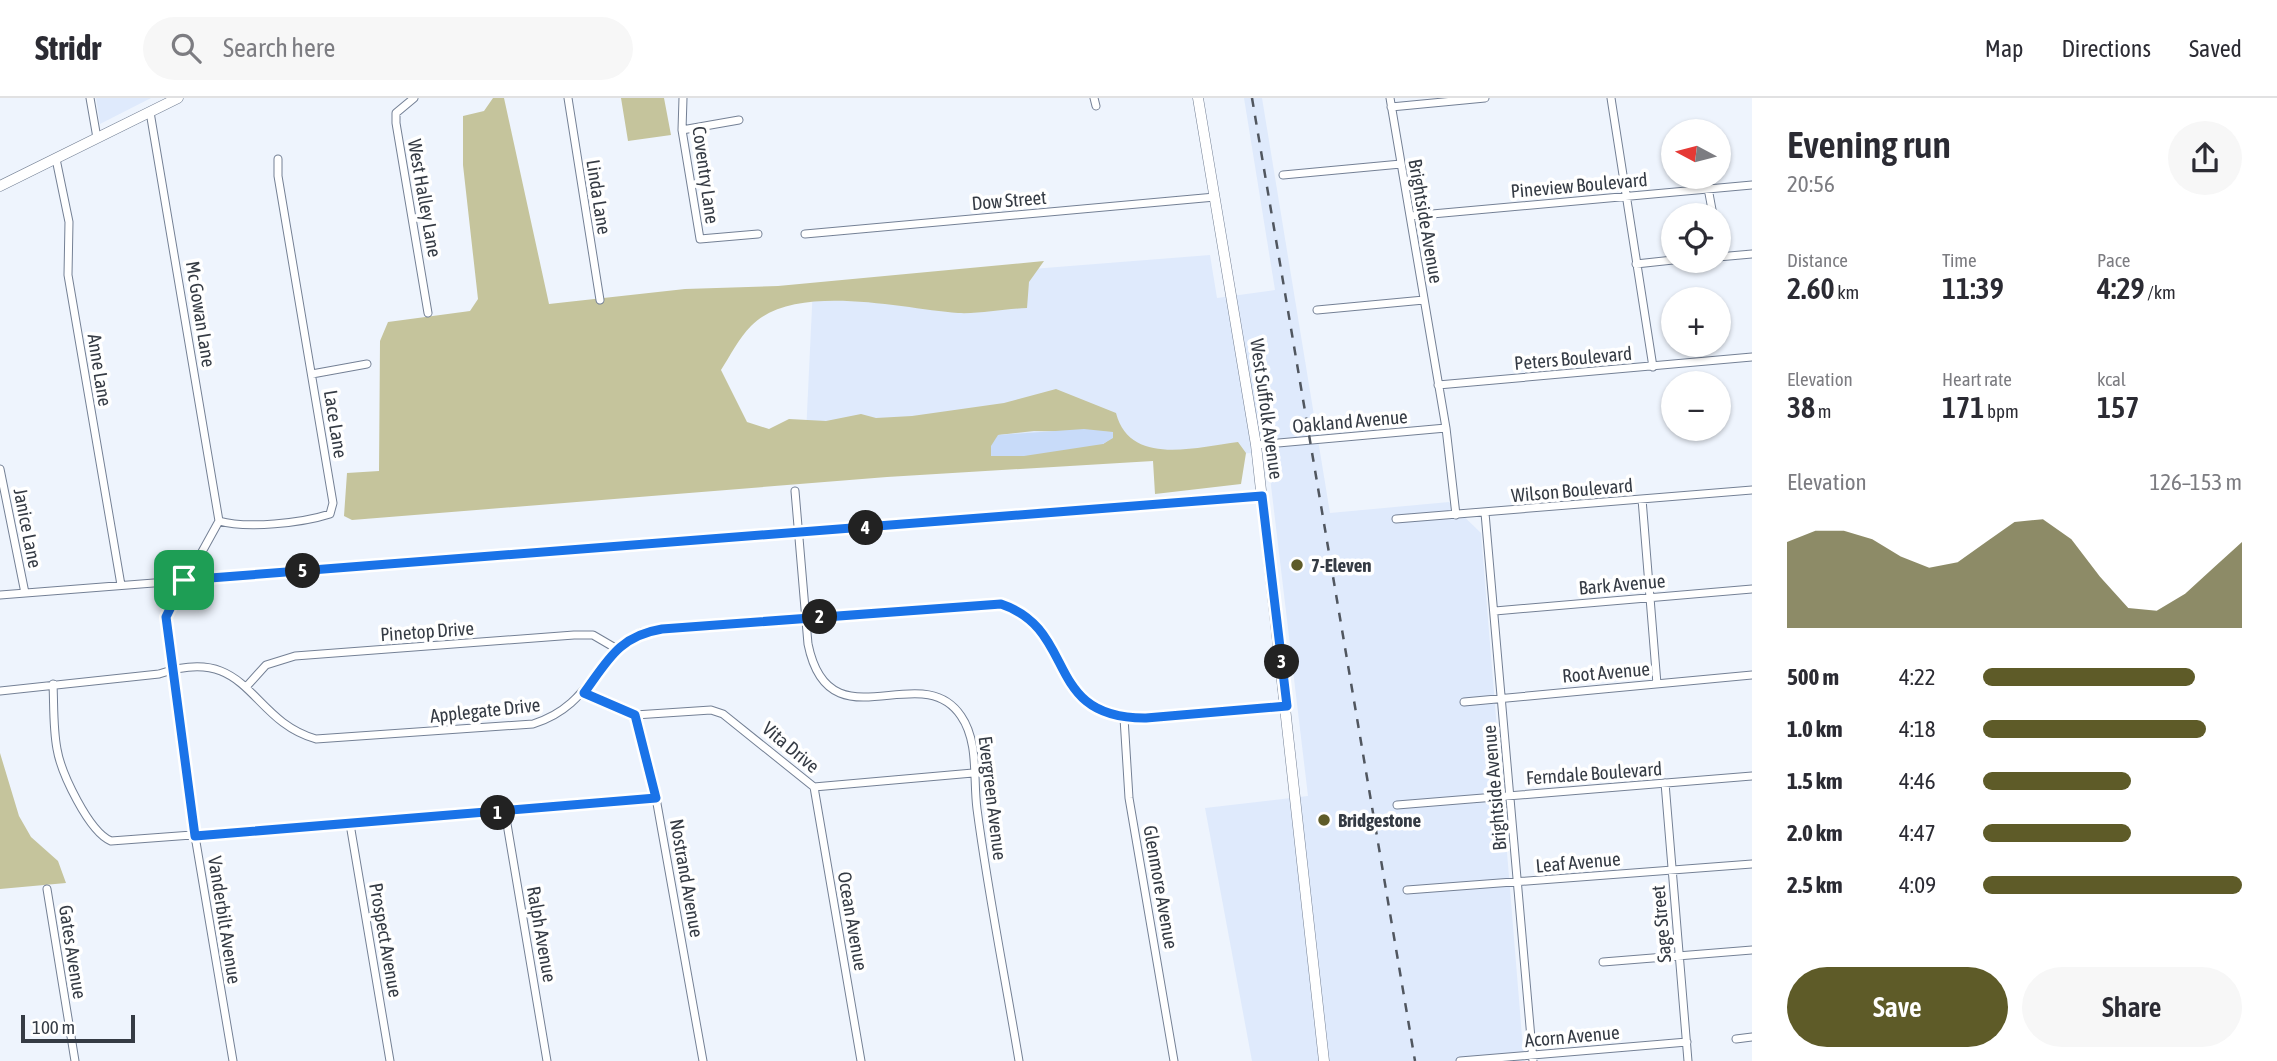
<!DOCTYPE html>
<html lang="en">
<head>
<meta charset="utf-8">
<style>
	:root { --surface:#fff; --page:#f7f7f7; --text:#2b2b33; --muted:#7c7c81; --line:#e1e1e2; --accent:#5e5b28 }
	body { margin:0; font-family:"Asap Condensed",sans-serif; background:var(--page); color:var(--text); height:100vh; display:flex; flex-direction:column; font-size:26px; white-space:nowrap }
	* { box-sizing:border-box; margin:0 }
	p { font-size:23px; color:var(--muted) }
	.icon { flex:none; width:38px; height:38px; fill:none; stroke:currentColor; stroke-width:2; stroke-linecap:round; stroke-linejoin:round }
	.map { position:relative; flex:1; overflow:hidden }
	.details { display:flex; flex-direction:column; background:var(--surface); width:525px }
	.details>* { flex:none }
	.needle { width:46px; rotate:277deg }
	.buttons { position:absolute; left:1661px; top:21px; display:grid; gap:14px }
	.buttons a { display:grid; place-items:center; width:70px; height:70px; border-radius:50%; background:var(--surface); box-shadow:0 2px 5px #0004; font-size:35px }
	.scale { position:absolute; left:21px; bottom:18px; width:114px; box-sizing:border-box; padding-left:7px; border:4px solid #353b44; border-top:0; font-size:19px; line-height:24px; white-space:nowrap; color:#353b44; -webkit-text-stroke:5px #fff; paint-order:stroke }
	.pin { position:absolute; display:grid; place-items:center; width:60px; height:60px; color:#fff; margin:-30px; border-radius:14px; box-shadow:0 4px 10px #0006 }
	.km { position:absolute; width:35px; height:35px; margin:-18px; border-radius:50%; background:#222; color:#fff; font-size:19px; line-height:35px; text-align:center }
	.round { display:grid; place-items:center; flex:none; width:74px; height:74px; border-radius:37px; background:var(--page) }
	.overview { display:flex; align-items:center; justify-content:space-between; height:119px; padding:0 35px }
	h1 { font-size:38px; font-weight:600; line-height:52px }
	.stats { display:grid; grid-template-columns:repeat(3,1fr); gap:10px; height:119px; padding:7px 35px }
	.stats div { display:grid; align-content:center }
	.stats b { font-size:30px; font-weight:600 }
	.stats small { font-size:19px; font-weight:400 }
	.stats p { font-size:19px }
	.chart { height:196px; padding:14px 35px }
	.chart p { display:flex; justify-content:space-between }
	.chart svg { width:100%; height:126px; margin-top:7px; fill:var(--accent); opacity:.7 }
	.cta { display:flex; gap:14px; margin-top:auto; padding:14px 35px }
	.cta a { flex:1; height:80px; border-radius:42px; background:var(--accent); color:#fff; font-size:28px; font-weight:600; line-height:80px; text-align:center }
	.cta a+a { background:var(--page); color:var(--text) }
	ul { padding:0 35px; list-style:none; font-size:23px }
	li { display:grid; grid-template-columns:112px 84px 1fr; align-items:center; height:52px }
	li i { height:18px; border-radius:9px; background:var(--accent) }
	header { display:flex; align-items:center; gap:42px; box-sizing:border-box; height:98px; padding:0 35px; background:var(--surface); border-bottom:2px solid var(--line) }
	header strong { font-size:33px }
	nav { display:flex; gap:38px; margin-inline-start:auto; font-size:24px }
	.search { width:490px; height:63px; background:var(--page); display:flex; align-items:center; gap:18px; box-sizing:border-box; padding:0 24px; border-radius:38px; color:var(--muted); font-size:26px }
	main { display:flex; flex:1; min-height:0 }
	.map>svg:first-child { display:block }
	.built { fill:#dfeafc }
	.green { fill:#c5c49c; fill-rule:evenodd }
	.water { fill:#c8dbf9 }
	.lines { fill:none; stroke-linecap:round; stroke-linejoin:round }
	.street-casing { stroke:#748095; stroke-width:9 }
	.secondary-casing { stroke:#748095; stroke-width:11 }
	.street { stroke:#fff; stroke-width:7 }
	.secondary { stroke:#fff; stroke-width:10 }
	.rail { stroke:#50565f; stroke-width:2.5; stroke-dasharray:9 9; stroke-linecap:butt }
	.route-casing { stroke:#fff; stroke-width:14 }
	.route { stroke:#1a73e8; stroke-width:9 }
	.poi-dot { fill:#5e5b28; stroke:#fff; stroke-width:2.5 }
	.labels { text-anchor:middle; dominant-baseline:central; stroke-width:7; stroke-linejoin:round; paint-order:stroke }
	.street-label { font-size:19px; fill:#353b44; stroke:#fff }
	.poi-label { font-size:19px; font-weight:bold; fill:#353b44; stroke:#fff; text-anchor:start }
</style>
</head>
<body>
<header>
<strong>Stridr</strong>
<div class="search"><svg class="icon" aria-label="search" viewBox="0 0 24 24"><circle cx="10" cy="10" r="6"/><path d="M15 15l6 6"/></svg>Search here</div>
<nav><a>Map</a><a>Directions</a><a>Saved</a></nav>
</header>
<main>
<div class="map">
<svg width="1752" height="963" viewBox="0 0 1752 963">
	<rect width="100%" height="100%" fill="#eef4fd"/>
	<path class="built" d="M 96,0 L 151,0 L 100,26 Z
		M 1244,0 L 1262,0 L 1330,415 L 1449,404 L 1481,435 L 1524,963 L 1252,963 L 1205,710 L 1308,698 L 1267,354 L 1111,364 L 806,336 L 813,188 L 1210,157 L 1217,200 L 1275,192 Z"/>
	<path class="green" d="M 493,0 L 504,0 L 549,206 L 685,191 L 778,188 L 1044,163 L 1029,184 L 1027,210 C 1005,211 980,216 958,215 C 904,211 794,183 751,228 C 739,240 730,258 721,272 L 747,324 L 769,331 L 789,321 L 826,323 L 861,316 L 876,320 L 912,318 L 1004,305 L 1056,291 L 1116,315 C 1130,369 1196,349 1238,344 L 1246,355 L 1241,386 L 1155,396 L 1153,363 L 887,379 L 352,422 L 344,418 L 347,375 L 379,373 L 380,243 L 388,224 L 470,213 L 478,201 L 463,67 L 463,18 L 484,13 ZM 1034,333 L 1113,334 L 1113,339 L 1103,346 L 998,337 Z
		M 621,0 L 664,0 L 671,37 L 628,43 Z
		M 0,655 L 19,718 L 31,739 L 58,763 L 66,785 L 0,791 Z"/>
	<path class="water" d="M 1084,331 L 1113,334 L 1113,340 L 1103,346 L 1024,358 L 991,358 L 991,348 L 998,337 Z"/>
	<g class="lines">
		<g class="street-casing">
			<path id="street" d="M 90,0 L 97,40
				M 414,0 L 396,15 L 396,25 L 428,215
				M 568,0 L 600,202
				M 683,0 L 682,32 L 700,141 L 758,136
				M 1094,0 L 1096,8
				M 1390,0 L 1446,330 L 1456,417
				M 1611,0 L 1653,269
				M 1391,9 L 1485,0
				M 150,14 L 219,423
				M 682,32 L 739,22
				M 56,61 L 69,124 L 68,177 L 121,487
				M 1283,77 L 1401,66
				M 1708,90 L 1713,117
				M 1410,118 L 1752,87
				M 805,136 L 1215,99
				M 1718,159 L 1752,156
				M 1636,166 L 1673,162
				M 1317,212 L 1424,202
				M 312,276 L 367,266
				M 1438,287 L 1752,259
				M 1256,347 L 1446,330
				M 0,371 L 25,495
				M 795,393 L 808,546 C 829,650 921,558 961,618 C 979,644 973,681 977,711 C 988,795 1005,879 1019,963
				M 1642,401 L 1657,586
				M 1485,415 L 1533,963
				M 1396,421 L 1752,392
				M 219,423 L 166,519 L 195,738 L 233,963
				M 219,423 C 247,431 302,425 330,416 L 333,405 L 278,78 L 278,61
				M 0,497 L 1262,398
				M 1495,513 L 1752,491
				M 53,586 C 54,607 53,630 57,651 C 61,675 89,734 111,743 L 505,714 L 656,700
				M 247,588 L 266,567 L 295,558 L 574,537 L 593,537 L 617,551
				M 0,593 L 159,576 C 250,545 248,622 316,641 L 533,626 C 592,608 594,558 642,534 L 1001,506 C 1079,532 1043,622 1146,619 L 1287,608
				M 584,595 L 635,617 L 656,700 L 703,963
				M 1464,604 L 1752,577
				M 635,617 L 711,612 L 723,616 L 814,689 L 973,675
				M 1124,620 L 1129,700 L 1174,963
				M 1665,685 L 1688,963
				M 814,689 L 861,963
				M 1397,707 L 1752,678
				M 505,714 L 547,963
				M 350,726 L 390,963
				M 47,791 L 75,963
				M 1407,792 L 1752,766
				M 1603,864 L 1752,852
				M 1736,941 L 1752,939
				M 1460,963 L 1687,944"/>
		</g>
		<g class="secondary-casing">
			<path id="secondary" d="M 1198,0 L 1256,347 L 1324,963
				M 0,88 L 178,0"/>
		</g>
		<use href="#street" class="street"/>
		<use href="#secondary" class="secondary"/>
		<path class="rail" d="M 1252,0 L 1415,963"/>
	</g>
	<g class="lines">
		<g class="route-casing">
			<path id="route" d="M 1262,398 L 1287,608 L 1146,620 C 1042,621 1079,532 1001,506 L 662,531 C 619,538 608,562 584,595 L 635,617 L 656,700 L 195,738 L 166,519 L 184,482 Z"/>
		</g>
		<use href="#route" class="route"/>
	</g>
	<g class="poi-dot">
		<circle cx="1297" cy="467" r="7"/>
		<circle cx="1324" cy="722" r="7"/>
	</g>
	<g class="labels">
		<g class="street-label">
			<text transform="translate(706 77) rotate(82)">Coventry Lane</text>
			<text transform="translate(1579 87) rotate(-5)">Pineview Boulevard</text>
			<text transform="translate(599 99) rotate(81)">Linda Lane</text>
			<text transform="translate(425 100) rotate(80)">West Halley Lane</text>
			<text transform="translate(1009 102) rotate(-5)">Dow Street</text>
			<text transform="translate(1426 123) rotate(80)">Brightside Avenue</text>
			<text transform="translate(201 216) rotate(81)">Mc Gowan Lane</text>
			<text transform="translate(1573 260) rotate(-5)">Peters Boulevard</text>
			<text transform="translate(100 272) rotate(81)">Anne Lane</text>
			<text transform="translate(1267 311) rotate(82)">West Suffolk Avenue</text>
			<text transform="translate(1350 323) rotate(-5)">Oakland Avenue</text>
			<text transform="translate(336 326) rotate(81)">Lace Lane</text>
			<text transform="translate(1572 392) rotate(-5)">Wilson Boulevard</text>
			<text transform="translate(28 430) rotate(79)">Janice Lane</text>
			<text transform="translate(1622 486) rotate(-5)">Bark Avenue</text>
			<text transform="translate(427 533) rotate(-4)">Pinetop Drive</text>
			<text transform="translate(1606 574) rotate(-5)">Root Avenue</text>
			<text transform="translate(485 612) rotate(-6)">Applegate Drive</text>
			<text transform="translate(791 649) rotate(40)">Vita Drive</text>
			<text transform="translate(1594 675) rotate(-4)">Ferndale Boulevard</text>
			<text transform="translate(1494 690) rotate(-95)">Brightside Avenue</text>
			<text transform="translate(993 700) rotate(83)">Evergreen Avenue</text>
			<text transform="translate(1578 764) rotate(-5)">Leaf Avenue</text>
			<text transform="translate(687 780) rotate(80)">Nostrand Avenue</text>
			<text transform="translate(1161 789) rotate(80)">Glenmore Avenue</text>
			<text transform="translate(225 822) rotate(81)">Vanderbilt Avenue</text>
			<text transform="translate(853 823) rotate(80)">Ocean Avenue</text>
			<text transform="translate(1661 826) rotate(-95)">Sage Street</text>
			<text transform="translate(542 836) rotate(80)">Ralph Avenue</text>
			<text transform="translate(386 842) rotate(80)">Prospect Avenue</text>
			<text transform="translate(73 854) rotate(81)">Gates Avenue</text>
			<text transform="translate(1572 938) rotate(-5)">Acorn Avenue</text>
		</g>
		<g class="poi-label">
			<text x="1311" y="467">7-Eleven</text>
			<text x="1338" y="722">Bridgestone</text>
		</g>
	</g>
</svg>
<div class="buttons">
<a><svg class="needle" viewBox="-14 -14 28 28"><path d="M0-13l5 13h-10z" fill="#e53935"/><path d="M0 13l5-13h-10z" fill="#7c7c81"/></svg></a>
<a><svg class="icon" aria-label="locate" viewBox="0 0 24 24"><circle cx="12" cy="12" r="6"/><path d="M12 2v4M12 18v4M2 12h4M18 12h4"/></svg></a>
<a>+</a>
<a>−</a>
</div>
<div class="scale">100 m</div>
<div class="pin" style="left:184px;top:482px;background:#1e9e55"><svg class="icon" aria-label="arrive" viewBox="0 0 24 24"><path d="M6 21V4h12l-3 4 3 4H6"/></svg></div>
<b class="km" style="left:498px;top:715px">1</b>
<b class="km" style="left:820px;top:519px">2</b>
<b class="km" style="left:1282px;top:564px">3</b>
<b class="km" style="left:866px;top:430px">4</b>
<b class="km" style="left:303px;top:473px">5</b>
</div>
<section class="details">
<div class="overview"><div><h1>Evening run</h1><p>20:56</p></div><a class="round"><svg class="icon" aria-label="share" viewBox="0 0 24 24"><path d="M12 15V3M7 8l5-5 5 5M5 13v7h14v-7"/></svg></a></div>
<div class="stats">
<div><p>Distance</p><b>2.60<small> km</small></b></div>
<div><p>Time</p><b>11:39</b></div>
<div><p>Pace</p><b>4:29<small> /km</small></b></div>
</div>
<div class="stats">
<div><p>Elevation</p><b>38<small> m</small></b></div>
<div><p>Heart rate</p><b>171<small> bpm</small></b></div>
<div><p>kcal</p><b>157</b></div>
</div>
<div class="chart"><p><span>Elevation</span>126–153 m</p>
<svg viewBox="0 0 160 44" preserveAspectRatio="none"><path d="M0 44V14L10 10L20 10L30 13L40 19L50 23L60 21L70 14L80 7L90 6L100 13L110 26L120 37L130 38L140 32L150 23L160 14V44z"/></svg>
</div>
<ul>
<li><b>500 m</b>4:22<i style="width:82%"></i></li>
<li><b>1.0 km</b>4:18<i style="width:86%"></i></li>
<li><b>1.5 km</b>4:46<i style="width:57%"></i></li>
<li><b>2.0 km</b>4:47<i style="width:57%"></i></li>
<li><b>2.5 km</b>4:09<i style="width:100%"></i></li>
</ul>
<div class="cta"><a>Save</a><a>Share</a></div>
</section>
</main>
</body>
</html>
